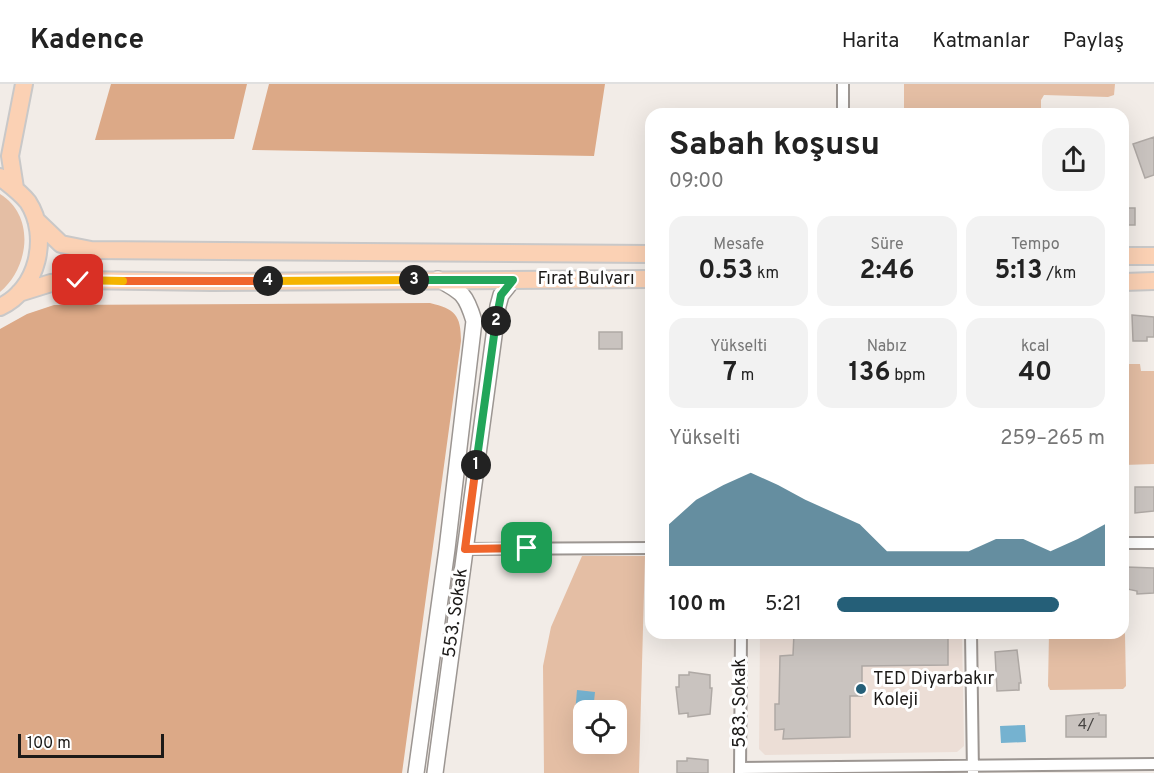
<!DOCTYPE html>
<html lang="tr">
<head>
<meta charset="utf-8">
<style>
	:root { --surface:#fff; --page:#f2f2f2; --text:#222; --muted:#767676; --line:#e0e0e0; --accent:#255f78 }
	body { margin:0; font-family:Overpass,sans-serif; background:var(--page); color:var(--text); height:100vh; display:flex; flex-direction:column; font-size:22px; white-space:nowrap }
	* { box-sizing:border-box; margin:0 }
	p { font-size:20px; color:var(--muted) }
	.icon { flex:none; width:33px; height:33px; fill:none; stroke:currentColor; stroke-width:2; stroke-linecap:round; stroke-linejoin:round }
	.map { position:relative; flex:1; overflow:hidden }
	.drawer { position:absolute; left:645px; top:24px; width:484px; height:531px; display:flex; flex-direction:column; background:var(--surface); border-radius:18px; box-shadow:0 6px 24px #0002 }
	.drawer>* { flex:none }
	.buttons { position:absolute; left:573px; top:616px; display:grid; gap:12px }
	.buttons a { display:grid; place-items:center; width:54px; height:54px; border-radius:12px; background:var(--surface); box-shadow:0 6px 24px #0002; font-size:30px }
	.scale { position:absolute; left:18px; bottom:15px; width:146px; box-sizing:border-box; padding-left:6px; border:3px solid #1c1a18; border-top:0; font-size:16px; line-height:21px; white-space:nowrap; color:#1c1a18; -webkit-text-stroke:4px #fff; paint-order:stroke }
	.pin { position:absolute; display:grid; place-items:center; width:51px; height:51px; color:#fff; margin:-26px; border-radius:12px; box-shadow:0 3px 9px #0006 }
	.km { position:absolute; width:30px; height:30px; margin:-15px; border-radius:50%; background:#222; color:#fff; font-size:16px; line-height:30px; text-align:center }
	.round { display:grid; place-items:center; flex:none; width:63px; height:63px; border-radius:18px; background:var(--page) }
	.overview { display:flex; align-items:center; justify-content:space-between; height:102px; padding:0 24px }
	h1 { font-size:33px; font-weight:700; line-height:45px }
	.stats { display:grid; grid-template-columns:repeat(3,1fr); gap:9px; height:102px; padding:6px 24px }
	.stats div { display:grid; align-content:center; border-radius:15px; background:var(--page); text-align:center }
	.stats b { font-size:26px; font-weight:700 }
	.stats small { font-size:16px; font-weight:400 }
	.stats p { font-size:16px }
	.chart { height:168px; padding:12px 24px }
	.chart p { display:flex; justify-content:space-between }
	.chart svg { width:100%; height:108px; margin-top:6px; fill:var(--accent); opacity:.7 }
	ul { padding:0 24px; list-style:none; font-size:20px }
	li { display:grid; grid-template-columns:96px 72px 1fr; align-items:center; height:45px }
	li i { height:15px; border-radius:8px; background:var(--accent) }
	header { display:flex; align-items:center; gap:36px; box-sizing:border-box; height:84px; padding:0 30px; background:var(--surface); border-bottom:2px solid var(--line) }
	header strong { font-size:28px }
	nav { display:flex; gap:33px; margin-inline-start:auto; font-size:21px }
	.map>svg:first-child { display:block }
	.built { fill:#ecded6 }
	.green { fill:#e4bea4; fill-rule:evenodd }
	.forest { fill:#dca987 }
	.water { fill:#75b2d0 }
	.building { fill:#c9c3bf; stroke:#afa9a5; stroke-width:1.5 }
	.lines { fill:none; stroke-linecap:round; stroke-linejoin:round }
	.minor-casing { stroke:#9c9692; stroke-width:14 }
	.secondary-casing { stroke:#9c9692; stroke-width:18 }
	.primary-casing { stroke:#c9c8c8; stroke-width:20 }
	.minor { stroke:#fff; stroke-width:10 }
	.secondary { stroke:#fff; stroke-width:15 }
	.primary { stroke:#fbd1b4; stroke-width:16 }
	.split-1-casing { stroke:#fff; stroke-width:12 }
	.split-2-casing { stroke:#fff; stroke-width:12 }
	.split-3-casing { stroke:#fff; stroke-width:12 }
	.split-4-casing { stroke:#fff; stroke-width:12 }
	.split-5-casing { stroke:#fff; stroke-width:12 }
	.split-6-casing { stroke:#fff; stroke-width:12 }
	.split-1 { stroke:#f0652b; stroke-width:8 }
	.split-2 { stroke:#22a559; stroke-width:8 }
	.split-3 { stroke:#22a559; stroke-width:8 }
	.split-4 { stroke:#f5b400; stroke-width:8 }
	.split-5 { stroke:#f0652b; stroke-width:8 }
	.split-6 { stroke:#f5b400; stroke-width:8 }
	.poi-dot { fill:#255f78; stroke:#fff; stroke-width:2 }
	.labels { text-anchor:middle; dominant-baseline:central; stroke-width:6; stroke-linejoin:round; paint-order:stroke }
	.number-label { font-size:15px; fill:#474442 }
	.street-label { font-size:18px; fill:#1c1a18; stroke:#fff }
	.poi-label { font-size:18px; fill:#1c1a18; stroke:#fff; text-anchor:start }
</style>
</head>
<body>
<header>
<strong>Kadence</strong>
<nav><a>Harita</a><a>Katmanlar</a><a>Paylaş</a></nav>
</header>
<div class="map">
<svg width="1154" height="689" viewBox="0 0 1154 689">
	<rect width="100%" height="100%" fill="#f2ece7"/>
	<path class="built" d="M 760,549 L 962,549 L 964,662 L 957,668 L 765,671 L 759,665 Z"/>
	<path class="green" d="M 904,0 L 1115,0 L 1114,11 L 1108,13 L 1044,11 L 1041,16 L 1041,30 L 904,30 Z
		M 0,110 C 36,132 29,184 0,208 Z
		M 1124,280 L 1140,280 L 1141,287 L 1154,287 L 1154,380 L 1124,381 Z
		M 582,472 L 645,472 L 639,689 L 544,689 L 543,582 L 551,543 ZM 584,627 L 616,627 L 616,660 L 584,660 Z
		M 1124,548 L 1125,550 L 1126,602 L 1123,605 L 1050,606 L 1048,602 L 1049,549 Z"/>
	<path class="forest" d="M 111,0 L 247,0 L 234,55 L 95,56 Z
		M 269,0 L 605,0 L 594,72 L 252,66 Z
		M 430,219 C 455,225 461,231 461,257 L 402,689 L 0,689 L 0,245 L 27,230 L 54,221 Z"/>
	<path class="water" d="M 577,606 L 595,608 L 593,627 L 584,627 L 583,641 L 574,641 Z
		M 1025,641 L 1026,658 L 1001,659 L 1000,642 Z"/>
	<path class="building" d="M 1154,53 L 1154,91 L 1145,94 L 1133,60 Z
		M 1124,124 L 1135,124 L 1135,141 L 1124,141 Z
		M 1132,231 L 1154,233 L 1154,253 L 1147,253 L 1147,257 L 1133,257 Z
		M 599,248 L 622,248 L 622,265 L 599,265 Z
		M 1135,403 L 1154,403 L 1154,427 L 1135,429 Z
		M 1126,483 L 1154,484 L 1154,509 L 1137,510 L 1137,507 L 1127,505 Z
		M 794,549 L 948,549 L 948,581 L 862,582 L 862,612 L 850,612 L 850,653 L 783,655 L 784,645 L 775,646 L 775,620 L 779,620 L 780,572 L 793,571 Z
		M 1017,566 L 1021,599 L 1019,599 L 1019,606 L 997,607 L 995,568 Z
		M 689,588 L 710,591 L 710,604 L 712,604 L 710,630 L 688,633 L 688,629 L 679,630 L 676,603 L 679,603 L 679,591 L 689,591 Z
		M 1099,629 L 1099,631 L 1106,631 L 1106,653 L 1066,653 L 1066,632 Z
		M 687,674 L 708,676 L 708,689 L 677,689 L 677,677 L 687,677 Z"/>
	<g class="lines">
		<g class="minor-casing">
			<path id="minor" d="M 843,0 L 843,30
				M 1124,459 L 1154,459
				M 465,465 L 651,464
				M 971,549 L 973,689
				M 740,684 L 1154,680
				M 740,689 L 741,549"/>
		</g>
		<g class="secondary-casing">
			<path id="secondary" d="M 416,689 L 447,465 L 474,237 C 466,210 462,208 438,195
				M 435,689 L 498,222 L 501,211 L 513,196"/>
		</g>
		<g class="primary-casing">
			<path id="primary" d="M 0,93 C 10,101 20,108 28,118 C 50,152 38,206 0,223
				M 15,104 L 10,72 L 24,0
				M 36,136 L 61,160 L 91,166 L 651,170
				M 1124,172 L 1154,172
				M 1124,198 L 1154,197
				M 19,209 L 51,199 L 78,196 L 211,198 L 651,195"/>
		</g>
		<use href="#minor" class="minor"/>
		<use href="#secondary" class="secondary"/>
		<use href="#primary" class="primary"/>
	</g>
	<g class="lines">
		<g class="split-1-casing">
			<path id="split-1" d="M 476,381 L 465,465 L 527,464"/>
		</g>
		<g class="split-2-casing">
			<path id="split-2" d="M 476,381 L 496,237"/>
		</g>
		<g class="split-3-casing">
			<path id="split-3" d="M 414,196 L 513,196 L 501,211 L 496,237"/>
		</g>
		<g class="split-4-casing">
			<path id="split-4" d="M 268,197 L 414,196"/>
		</g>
		<g class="split-5-casing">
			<path id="split-5" d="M 123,197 L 268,197"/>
		</g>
		<g class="split-6-casing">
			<path id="split-6" d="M 78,196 L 123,197"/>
		</g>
		<use href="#split-1" class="split-1"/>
		<use href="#split-2" class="split-2"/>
		<use href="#split-3" class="split-3"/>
		<use href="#split-4" class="split-4"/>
		<use href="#split-5" class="split-5"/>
		<use href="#split-6" class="split-6"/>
	</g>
	<circle class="poi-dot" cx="861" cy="605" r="6"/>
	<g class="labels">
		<g class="number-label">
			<text x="1086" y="641">4/</text>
		</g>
		<g class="street-label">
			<text x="586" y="195">Fırat Bulvarı</text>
			<text transform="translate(456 529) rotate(-82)">553. Sokak</text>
			<text transform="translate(740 619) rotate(-90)">583. Sokak</text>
		</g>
		<g class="poi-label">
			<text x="873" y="595">TED Diyarbakır<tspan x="873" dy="21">Koleji</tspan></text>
		</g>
	</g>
</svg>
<div class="buttons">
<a><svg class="icon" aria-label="locate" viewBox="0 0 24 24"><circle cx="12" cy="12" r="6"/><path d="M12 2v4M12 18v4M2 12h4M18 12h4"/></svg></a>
</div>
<div class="scale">100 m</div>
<div class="pin" style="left:527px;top:464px;background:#1e9e55"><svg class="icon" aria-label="arrive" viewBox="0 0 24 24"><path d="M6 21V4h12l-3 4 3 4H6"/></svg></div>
<div class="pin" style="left:78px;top:196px;background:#d93025"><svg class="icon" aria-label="check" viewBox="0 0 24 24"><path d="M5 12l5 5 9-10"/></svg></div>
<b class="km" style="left:476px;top:381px">1</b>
<b class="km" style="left:496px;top:237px">2</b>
<b class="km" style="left:414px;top:196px">3</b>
<b class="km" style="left:268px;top:197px">4</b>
<section class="drawer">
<div class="overview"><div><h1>Sabah koşusu</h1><p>09:00</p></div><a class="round"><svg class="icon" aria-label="share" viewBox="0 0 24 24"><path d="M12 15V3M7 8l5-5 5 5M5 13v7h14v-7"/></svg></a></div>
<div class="stats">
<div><p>Mesafe</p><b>0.53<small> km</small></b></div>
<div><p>Süre</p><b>2:46</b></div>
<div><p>Tempo</p><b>5:13<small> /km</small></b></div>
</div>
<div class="stats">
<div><p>Yükselti</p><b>7<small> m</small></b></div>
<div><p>Nabız</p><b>136<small> bpm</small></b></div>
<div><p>kcal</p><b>40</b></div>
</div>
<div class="chart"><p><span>Yükselti</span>259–265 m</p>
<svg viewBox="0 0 160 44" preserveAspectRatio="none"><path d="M0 44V27L10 17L20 11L30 6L40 11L50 17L60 22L70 27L80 38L90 38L100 38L110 38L120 33L130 33L140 38L150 33L160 27V44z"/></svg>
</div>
<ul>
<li><b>100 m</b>5:21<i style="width:83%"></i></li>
</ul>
</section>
</div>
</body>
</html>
